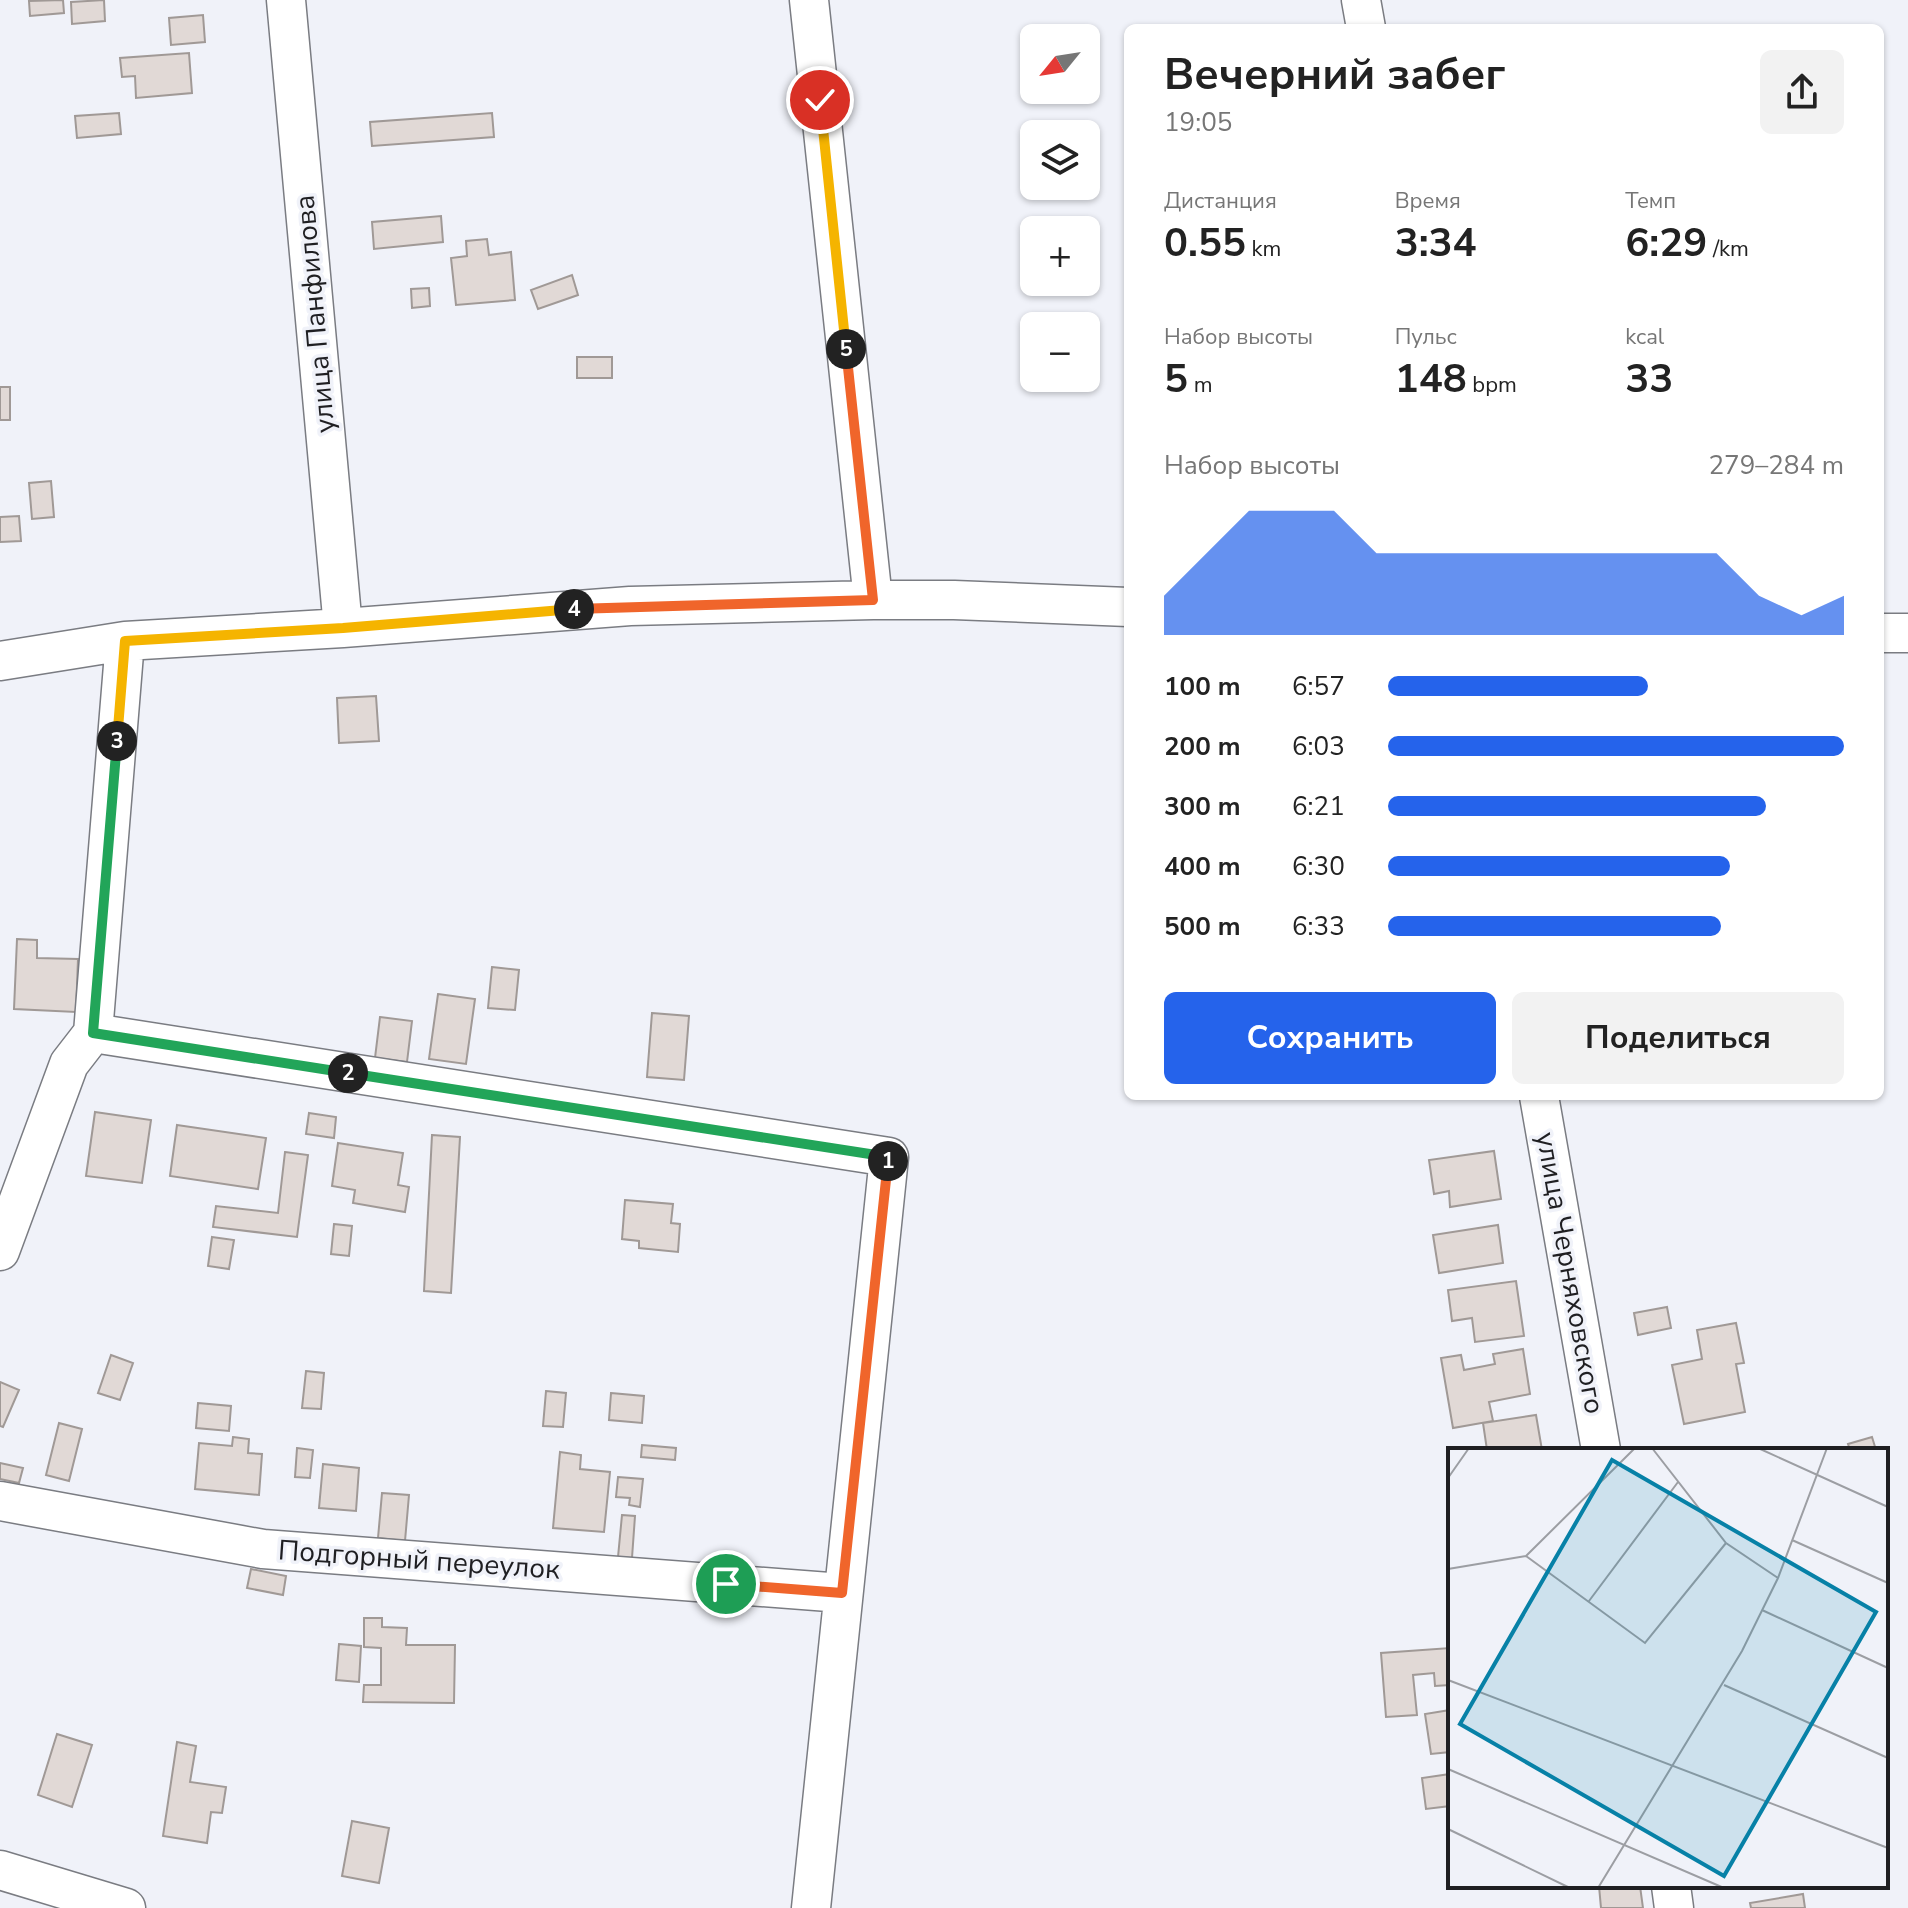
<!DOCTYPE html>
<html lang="ru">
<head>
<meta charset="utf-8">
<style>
	:root { --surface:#fff; --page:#f2f2f2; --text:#222; --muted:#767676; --accent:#2563eb }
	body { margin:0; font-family:"Nunito Sans",sans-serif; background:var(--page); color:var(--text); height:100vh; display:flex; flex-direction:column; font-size:30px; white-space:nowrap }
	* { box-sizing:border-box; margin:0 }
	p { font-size:26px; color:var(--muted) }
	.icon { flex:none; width:44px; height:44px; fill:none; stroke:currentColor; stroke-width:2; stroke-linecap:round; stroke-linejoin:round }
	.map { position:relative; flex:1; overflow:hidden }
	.sheet { position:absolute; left:1124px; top:24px; width:760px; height:1076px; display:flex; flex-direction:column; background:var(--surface); border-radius:12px; box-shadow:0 2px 6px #0004 }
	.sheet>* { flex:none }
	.needle { width:52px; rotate:240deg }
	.tools { position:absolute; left:1020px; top:24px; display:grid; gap:16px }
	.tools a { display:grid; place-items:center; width:80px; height:80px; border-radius:12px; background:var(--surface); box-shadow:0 2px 6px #0004; font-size:40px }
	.pin { position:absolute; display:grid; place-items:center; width:68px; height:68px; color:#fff; margin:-34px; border:4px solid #fff; border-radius:50%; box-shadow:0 2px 8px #0007 }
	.km { position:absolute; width:40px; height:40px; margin:-20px; border-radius:50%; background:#222; color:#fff; font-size:22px; line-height:40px; text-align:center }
	.round { display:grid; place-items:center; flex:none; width:84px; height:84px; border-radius:12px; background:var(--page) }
	.summary { display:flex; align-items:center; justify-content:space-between; height:136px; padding:0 40px }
	h1 { font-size:44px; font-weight:700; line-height:60px }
	.stats { display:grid; grid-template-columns:repeat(3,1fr); gap:12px; height:136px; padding:8px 40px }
	.stats div { display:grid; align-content:center }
	.stats b { font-size:40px; font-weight:700 }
	.stats small { font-size:22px; font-weight:400 }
	.stats p { font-size:22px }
	.chart { height:224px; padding:16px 40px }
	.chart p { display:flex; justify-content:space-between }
	.chart svg { width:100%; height:144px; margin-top:8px; fill:var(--accent); opacity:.7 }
	.cta { display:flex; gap:16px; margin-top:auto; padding:16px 40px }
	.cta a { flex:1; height:92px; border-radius:12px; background:var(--accent); color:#fff; font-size:32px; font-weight:700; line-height:92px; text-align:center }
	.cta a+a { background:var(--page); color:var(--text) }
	ul { padding:0 40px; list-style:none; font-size:26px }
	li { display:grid; grid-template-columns:128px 96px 1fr; align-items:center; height:60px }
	li i { height:20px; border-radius:10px; background:var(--accent) }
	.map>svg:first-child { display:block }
	.building { fill:#e1d9d6; stroke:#a09996; stroke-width:2 }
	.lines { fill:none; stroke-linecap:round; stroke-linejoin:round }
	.street-casing { stroke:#7a7c82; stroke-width:41 }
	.street { stroke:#fff; stroke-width:38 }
	.split-1-casing { stroke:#fff; stroke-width:16 }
	.split-2-casing { stroke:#fff; stroke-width:16 }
	.split-3-casing { stroke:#fff; stroke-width:16 }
	.split-4-casing { stroke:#fff; stroke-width:16 }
	.split-5-casing { stroke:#fff; stroke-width:16 }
	.split-6-casing { stroke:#fff; stroke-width:16 }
	.split-1 { stroke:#f0652b; stroke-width:10 }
	.split-2 { stroke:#22a559; stroke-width:10 }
	.split-3 { stroke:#22a559; stroke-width:10 }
	.split-4 { stroke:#f5b400; stroke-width:10 }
	.split-5 { stroke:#f0652b; stroke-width:10 }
	.split-6 { stroke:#f5b400; stroke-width:10 }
	.labels { text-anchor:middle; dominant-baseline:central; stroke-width:7; stroke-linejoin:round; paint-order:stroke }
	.street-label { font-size:28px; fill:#1f1f22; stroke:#f0f2f9 }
	.inset-road { fill:none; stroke:#9c9ea3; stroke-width:2 }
	.view { fill:#0781a7; fill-opacity:0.15; stroke:#0781a7; stroke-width:4 }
	.inset-edge { fill:none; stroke:#1f1f22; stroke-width:4 }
</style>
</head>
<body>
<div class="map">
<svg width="1908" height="1908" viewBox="0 0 1908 1908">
	<rect width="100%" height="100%" fill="#f0f2f9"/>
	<path class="building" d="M 63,0 L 64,13 L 30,16 L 29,1 Z
		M 104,0 L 105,21 L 72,24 L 71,2 Z
		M 203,15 L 205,42 L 171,45 L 169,18 Z
		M 189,53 L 192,93 L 136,98 L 135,76 L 122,77 L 120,58 Z
		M 119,113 L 121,134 L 77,138 L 75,116 Z
		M 492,113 L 494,137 L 372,146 L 370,122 Z
		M 441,216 L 443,242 L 374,249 L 372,222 Z
		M 487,239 L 489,255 L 511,252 L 515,300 L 456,305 L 451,258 L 467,256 L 466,241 Z
		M 572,275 L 578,295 L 538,309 L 531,290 Z
		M 429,288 L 430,306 L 412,308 L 411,289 Z
		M 577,357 L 612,357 L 612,378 L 577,378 Z
		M 0,387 L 10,387 L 10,420 L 0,420 Z
		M 51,481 L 54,517 L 32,519 L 29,483 Z
		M 19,516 L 21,541 L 0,542 L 0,517 Z
		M 376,696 L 379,741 L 339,743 L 337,698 Z
		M 17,939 L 37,940 L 37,958 L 78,959 L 76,1012 L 14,1009 Z
		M 492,967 L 519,970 L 515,1010 L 488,1008 Z
		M 438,994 L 475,999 L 466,1064 L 429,1059 Z
		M 652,1013 L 689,1016 L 684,1080 L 647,1077 Z
		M 380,1017 L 412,1021 L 407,1062 L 375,1058 Z
		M 95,1112 L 151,1120 L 142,1183 L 86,1176 Z
		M 309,1113 L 336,1117 L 334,1138 L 306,1134 Z
		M 177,1125 L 266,1138 L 258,1189 L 170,1176 Z
		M 432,1135 L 460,1137 L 451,1293 L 424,1291 Z
		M 338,1143 L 403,1153 L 398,1185 L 409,1187 L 405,1212 L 353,1203 L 355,1190 L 332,1186 Z
		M 1494,1151 L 1501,1199 L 1450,1207 L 1449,1191 L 1434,1194 L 1429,1160 Z
		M 285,1152 L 308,1155 L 297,1237 L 213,1227 L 216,1206 L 278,1213 Z
		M 625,1200 L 673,1204 L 671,1223 L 680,1224 L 678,1252 L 639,1248 L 639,1241 L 622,1239 Z
		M 334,1224 L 352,1226 L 349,1256 L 331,1254 Z
		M 1498,1225 L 1503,1263 L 1439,1273 L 1433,1235 Z
		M 212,1237 L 234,1240 L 229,1269 L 208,1266 Z
		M 1516,1281 L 1524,1336 L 1475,1342 L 1472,1318 L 1452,1321 L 1448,1290 Z
		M 1667,1307 L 1671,1328 L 1638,1335 L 1634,1313 Z
		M 1736,1323 L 1744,1363 L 1736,1364 L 1745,1412 L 1684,1424 L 1672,1365 L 1702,1359 L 1697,1330 Z
		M 1523,1349 L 1530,1394 L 1489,1402 L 1493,1421 L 1453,1428 L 1441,1358 L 1461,1355 L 1464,1370 L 1495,1364 L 1493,1354 Z
		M 111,1355 L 133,1363 L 120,1400 L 98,1393 Z
		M 306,1371 L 324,1373 L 321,1409 L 302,1408 Z
		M 0,1382 L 19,1390 L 3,1427 L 0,1426 Z
		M 546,1391 L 566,1393 L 563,1427 L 543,1426 Z
		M 611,1393 L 644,1396 L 642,1423 L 609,1420 Z
		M 198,1403 L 231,1406 L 229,1431 L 196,1428 Z
		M 1536,1415 L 1542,1450 L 1487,1450 L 1483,1423 Z
		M 59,1423 L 82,1429 L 69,1481 L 46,1475 Z
		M 233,1437 L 249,1439 L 248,1453 L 262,1454 L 259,1495 L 195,1489 L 199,1443 L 232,1446 Z
		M 1872,1437 L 1876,1450 L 1850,1450 L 1848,1444 Z
		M 642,1445 L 676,1448 L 675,1460 L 641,1457 Z
		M 297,1448 L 313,1450 L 310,1478 L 295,1477 Z
		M 560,1452 L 581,1455 L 580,1469 L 610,1472 L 604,1532 L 553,1528 Z
		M 0,1463 L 23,1468 L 19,1483 L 0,1479 Z
		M 323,1464 L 359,1468 L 356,1511 L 319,1508 Z
		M 618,1477 L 643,1479 L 640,1507 L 629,1505 L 630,1498 L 616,1497 Z
		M 382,1493 L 409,1495 L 405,1541 L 378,1538 Z
		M 622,1515 L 635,1516 L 632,1558 L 618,1557 Z
		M 251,1569 L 286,1576 L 283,1595 L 247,1588 Z
		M 364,1618 L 382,1618 L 382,1627 L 407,1628 L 406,1645 L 455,1645 L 454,1703 L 363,1702 L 364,1685 L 381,1685 L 381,1648 L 364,1647 Z
		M 339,1644 L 361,1646 L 359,1682 L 336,1680 Z
		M 1450,1648 L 1450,1685 L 1435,1686 L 1434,1673 L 1413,1675 L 1417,1715 L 1386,1717 L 1381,1653 Z
		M 1450,1710 L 1450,1752 L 1431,1754 L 1425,1714 Z
		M 57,1734 L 92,1745 L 72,1807 L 38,1795 Z
		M 177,1742 L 196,1746 L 190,1782 L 226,1787 L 222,1813 L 211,1812 L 207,1843 L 163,1836 Z
		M 1450,1774 L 1450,1806 L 1426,1809 L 1422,1778 Z
		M 352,1821 L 389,1828 L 379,1883 L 342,1876 Z
		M 1599,1886 L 1640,1886 L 1643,1908 L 1601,1908 Z
		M 1803,1894 L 1805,1908 L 1751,1908 L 1750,1903 Z"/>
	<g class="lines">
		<g class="street-casing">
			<path id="street" d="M 286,0 L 343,628
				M 809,0 L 873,600
				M 1361,0 L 1366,28
				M 1880,633 L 1908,633
				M 0,661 L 125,641 L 343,628 L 630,606 L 873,600 L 954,600 L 1128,607
				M 93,1033 L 889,1157 L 811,1908
				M 1539,1096 L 1601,1450
				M 0,1251 L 69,1064 L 93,1033 L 125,641
				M 0,1501 L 263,1549 L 842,1593
				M 0,1870 L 126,1908
				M 1671,1886 L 1674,1908"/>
		</g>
		<use href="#street" class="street"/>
	</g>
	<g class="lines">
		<g class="split-1-casing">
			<path id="split-1" d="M 726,1584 L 842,1593 L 888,1161"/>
		</g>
		<g class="split-2-casing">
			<path id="split-2" d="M 348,1073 L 889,1157 L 888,1161"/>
		</g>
		<g class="split-3-casing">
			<path id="split-3" d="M 117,741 L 93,1033 L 348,1073"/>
		</g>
		<g class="split-4-casing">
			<path id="split-4" d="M 117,741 L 125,641 L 343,628 L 574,609"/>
		</g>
		<g class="split-5-casing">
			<path id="split-5" d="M 574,609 L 873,600 L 846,349"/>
		</g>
		<g class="split-6-casing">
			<path id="split-6" d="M 820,100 L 846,349"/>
		</g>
		<use href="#split-1" class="split-1"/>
		<use href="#split-2" class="split-2"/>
		<use href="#split-3" class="split-3"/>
		<use href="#split-4" class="split-4"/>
		<use href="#split-5" class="split-5"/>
		<use href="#split-6" class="split-6"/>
	</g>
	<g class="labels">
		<g class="street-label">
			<text transform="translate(315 314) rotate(-95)">улица Панфилова</text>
			<text transform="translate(1570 1273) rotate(80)">улица Черняховского</text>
			<text transform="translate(419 1560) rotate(4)">Подгорный переулок</text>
		</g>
	</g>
	<g transform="translate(1448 1448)">
		<rect width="440" height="440" fill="#f0f2f9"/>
		<path class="inset-road" d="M 204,0 L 278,95 L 330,130M 310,0 L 440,59M 0,30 L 21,0M 344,92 L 440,135M 78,108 L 197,195 L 278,95M 0,121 L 78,108 L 187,0M 141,153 L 230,34M 314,162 L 440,220M 0,232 L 440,400M 276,237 L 440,310M 0,321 L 276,440M 0,381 L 122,440M 150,440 L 294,203 L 330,130 L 379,0"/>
		<path class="view" d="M 164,12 L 428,164 L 276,428 L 12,276 Z"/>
		<rect width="440" height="440" class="inset-edge"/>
	</g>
</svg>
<div class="tools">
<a><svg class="needle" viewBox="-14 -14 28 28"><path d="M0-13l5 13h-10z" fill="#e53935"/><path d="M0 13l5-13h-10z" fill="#767676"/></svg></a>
<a><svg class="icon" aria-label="layers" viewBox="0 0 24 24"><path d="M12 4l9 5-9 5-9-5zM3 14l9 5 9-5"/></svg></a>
<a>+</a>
<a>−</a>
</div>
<div class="pin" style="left:726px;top:1584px;background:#1e9e55"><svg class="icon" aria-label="arrive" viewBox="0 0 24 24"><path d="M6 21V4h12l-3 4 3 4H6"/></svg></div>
<div class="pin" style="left:820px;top:100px;background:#d93025"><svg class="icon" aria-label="check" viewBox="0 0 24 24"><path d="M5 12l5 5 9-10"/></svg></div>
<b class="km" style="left:888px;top:1161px">1</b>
<b class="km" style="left:348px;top:1073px">2</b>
<b class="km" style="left:117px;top:741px">3</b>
<b class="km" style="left:574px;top:609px">4</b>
<b class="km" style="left:846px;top:349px">5</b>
<section class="sheet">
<div class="summary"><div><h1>Вечерний забег</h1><p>19:05</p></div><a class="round"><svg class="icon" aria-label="share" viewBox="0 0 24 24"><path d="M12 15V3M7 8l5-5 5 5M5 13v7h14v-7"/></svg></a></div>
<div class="stats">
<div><p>Дистанция</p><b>0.55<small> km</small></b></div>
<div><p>Время</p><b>3:34</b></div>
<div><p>Темп</p><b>6:29<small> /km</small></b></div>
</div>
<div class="stats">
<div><p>Набор высоты</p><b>5<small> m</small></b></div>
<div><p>Пульс</p><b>148<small> bpm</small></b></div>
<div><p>kcal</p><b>33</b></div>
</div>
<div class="chart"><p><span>Набор высоты</span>279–284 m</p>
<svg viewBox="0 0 160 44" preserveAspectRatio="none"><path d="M0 44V32L10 19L20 6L30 6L40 6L50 19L60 19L70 19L80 19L90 19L100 19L110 19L120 19L130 19L140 32L150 38L160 32V44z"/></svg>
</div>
<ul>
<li><b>100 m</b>6:57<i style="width:57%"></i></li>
<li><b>200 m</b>6:03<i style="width:100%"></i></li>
<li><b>300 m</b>6:21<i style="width:83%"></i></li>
<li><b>400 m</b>6:30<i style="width:75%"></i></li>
<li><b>500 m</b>6:33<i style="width:73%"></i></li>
</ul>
<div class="cta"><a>Сохранить</a><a>Поделиться</a></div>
</section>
</div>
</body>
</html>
